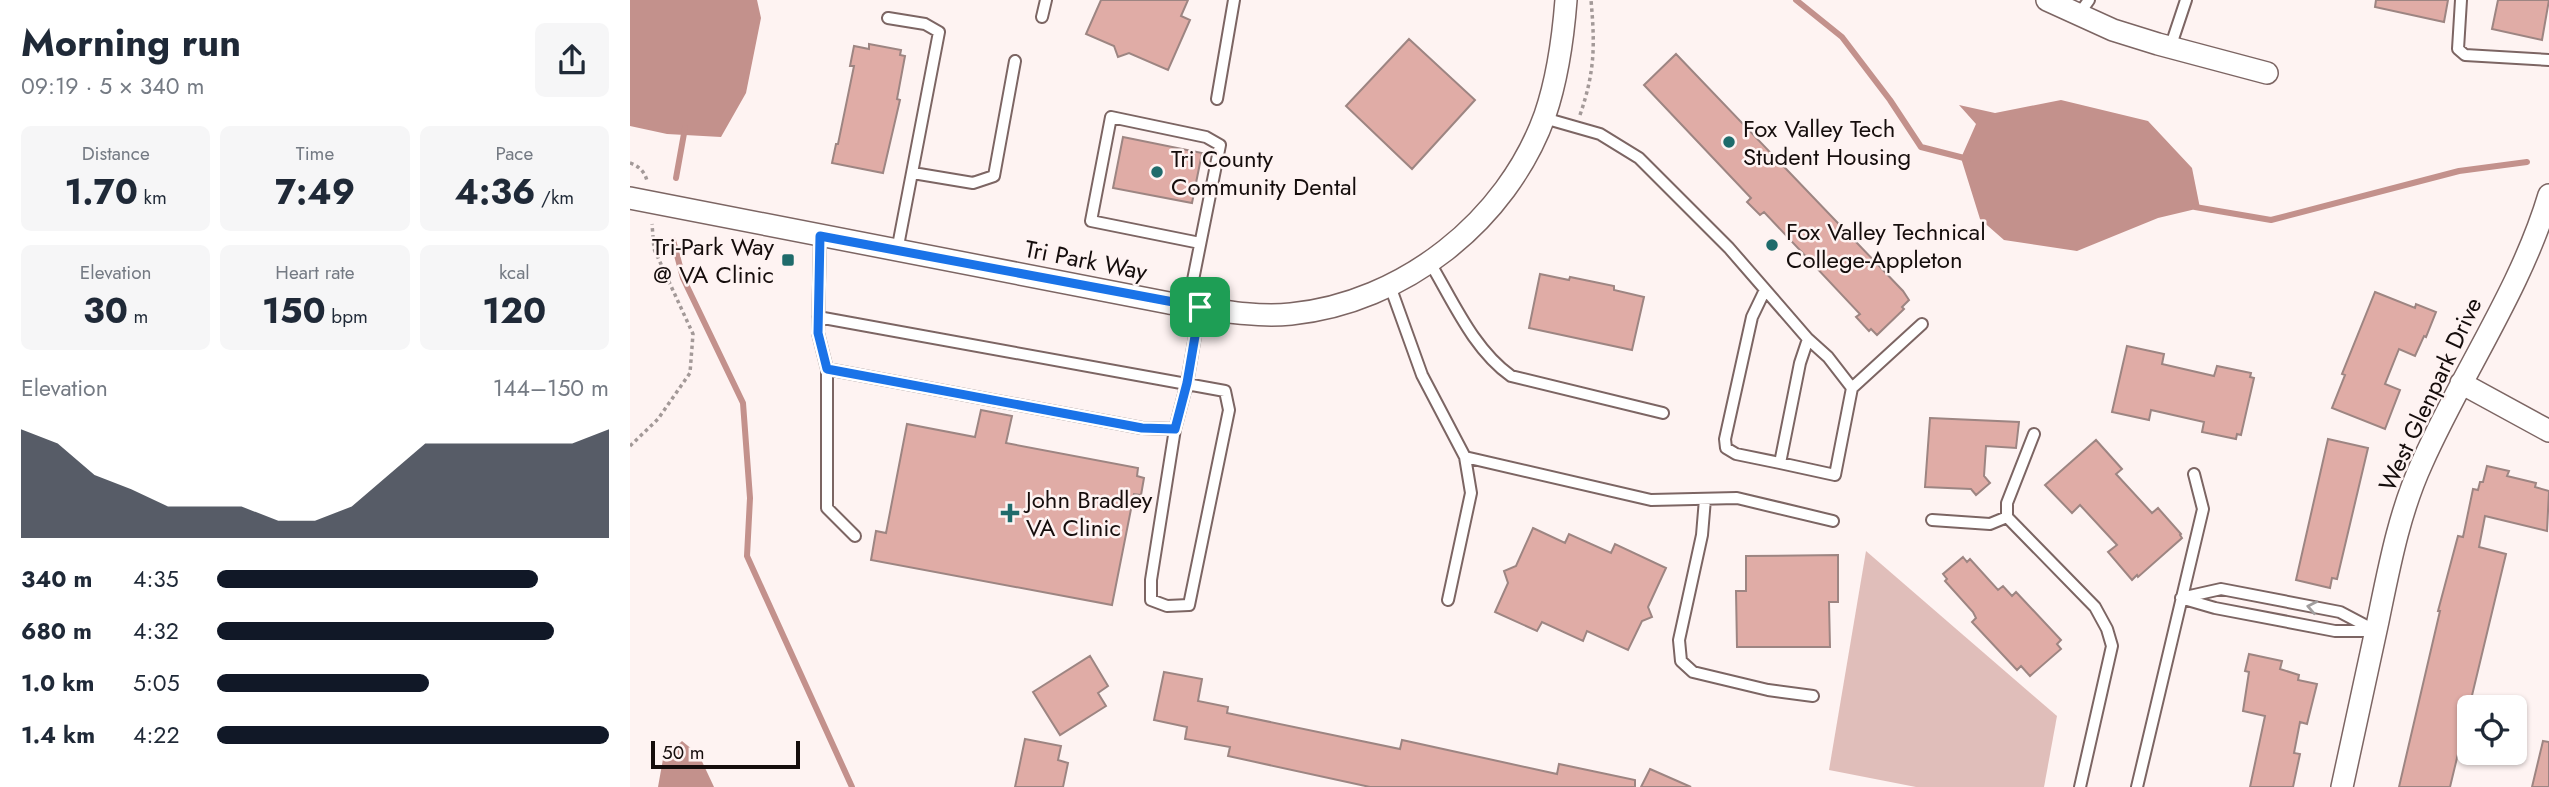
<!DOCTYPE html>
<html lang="en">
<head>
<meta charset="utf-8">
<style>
	:root { --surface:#fff; --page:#f6f6f7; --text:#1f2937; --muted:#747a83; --accent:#111827 }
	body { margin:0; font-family:Jost,sans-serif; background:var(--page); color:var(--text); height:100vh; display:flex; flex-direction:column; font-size:26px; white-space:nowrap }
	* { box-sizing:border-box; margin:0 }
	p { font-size:23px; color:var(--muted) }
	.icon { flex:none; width:38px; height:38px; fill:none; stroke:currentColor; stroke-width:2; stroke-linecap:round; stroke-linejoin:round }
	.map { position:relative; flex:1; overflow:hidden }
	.side { display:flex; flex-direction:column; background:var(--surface); width:630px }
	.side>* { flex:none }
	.tools { position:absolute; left:1827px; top:695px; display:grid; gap:14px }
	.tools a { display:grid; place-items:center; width:70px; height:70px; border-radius:10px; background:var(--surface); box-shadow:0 2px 5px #0004; font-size:35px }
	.scale { position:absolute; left:21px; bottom:18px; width:149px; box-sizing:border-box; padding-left:7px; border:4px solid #150d0c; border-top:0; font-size:19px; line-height:24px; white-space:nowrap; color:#150d0c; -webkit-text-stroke:5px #fef3f2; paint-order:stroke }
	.pin { position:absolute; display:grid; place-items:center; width:60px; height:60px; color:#fff; margin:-30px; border-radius:14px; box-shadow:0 4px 10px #0006 }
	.round { display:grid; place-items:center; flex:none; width:74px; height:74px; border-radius:10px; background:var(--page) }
	.summary { display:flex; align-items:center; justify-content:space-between; height:119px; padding:0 21px }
	h1 { font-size:38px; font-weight:700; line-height:52px }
	.stats { display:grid; grid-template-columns:repeat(3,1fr); gap:10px; height:119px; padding:7px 21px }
	.stats div { display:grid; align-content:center; border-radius:10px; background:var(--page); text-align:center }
	.stats b { font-size:35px; font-weight:700 }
	.stats small { font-size:19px; font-weight:400 }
	.stats p { font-size:19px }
	.chart { height:196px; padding:14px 21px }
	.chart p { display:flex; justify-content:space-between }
	.chart svg { width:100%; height:126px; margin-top:7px; fill:var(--accent); opacity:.7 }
	ul { padding:0 21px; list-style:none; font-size:23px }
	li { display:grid; grid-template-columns:112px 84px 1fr; align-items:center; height:52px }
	li i { height:18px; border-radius:9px; background:var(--accent) }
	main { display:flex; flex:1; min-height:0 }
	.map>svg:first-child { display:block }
	.green { fill:#e0beba }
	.water { fill:#c3918c }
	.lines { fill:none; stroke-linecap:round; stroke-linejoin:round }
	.stream { stroke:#c3918c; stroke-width:6 }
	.building { fill:#e0aca6; stroke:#9d8582; stroke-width:2 }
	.lane-casing { stroke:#7c6563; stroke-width:14 }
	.street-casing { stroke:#7c6563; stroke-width:24 }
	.path { stroke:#a39998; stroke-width:3.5; stroke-dasharray:3.5 3.5; stroke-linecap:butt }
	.lane { stroke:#fff; stroke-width:10 }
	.street { stroke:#fff; stroke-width:21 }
	.oneway { stroke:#a19e9e }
	.route-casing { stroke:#fff; stroke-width:14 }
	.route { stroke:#1a73e8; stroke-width:9 }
	.poi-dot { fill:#1f6b6b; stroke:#fef3f2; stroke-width:2.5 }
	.labels { text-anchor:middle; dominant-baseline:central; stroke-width:5; stroke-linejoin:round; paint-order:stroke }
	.poi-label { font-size:24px; fill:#150d0c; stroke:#fef3f2; text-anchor:start }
	.street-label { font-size:24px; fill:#150d0c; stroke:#fef3f2 }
</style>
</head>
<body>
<main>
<section class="side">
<div class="summary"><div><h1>Morning run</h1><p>09:19 · 5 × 340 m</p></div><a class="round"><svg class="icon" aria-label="share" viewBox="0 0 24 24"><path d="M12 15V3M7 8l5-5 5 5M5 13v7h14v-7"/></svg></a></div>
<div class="stats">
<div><p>Distance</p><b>1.70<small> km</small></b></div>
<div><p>Time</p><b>7:49</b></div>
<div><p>Pace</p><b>4:36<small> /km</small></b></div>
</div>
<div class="stats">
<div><p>Elevation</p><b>30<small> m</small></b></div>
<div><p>Heart rate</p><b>150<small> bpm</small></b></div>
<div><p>kcal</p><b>120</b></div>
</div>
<div class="chart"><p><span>Elevation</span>144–150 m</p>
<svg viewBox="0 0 160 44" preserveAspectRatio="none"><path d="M0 44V6L10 11L20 22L30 27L40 33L50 33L60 33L70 38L80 38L90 33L100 22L110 11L120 11L130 11L140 11L150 11L160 6V44z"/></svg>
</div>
<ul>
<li><b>340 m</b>4:35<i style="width:82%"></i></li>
<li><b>680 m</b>4:32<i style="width:86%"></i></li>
<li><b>1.0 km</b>5:05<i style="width:54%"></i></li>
<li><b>1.4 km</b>4:22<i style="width:100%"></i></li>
</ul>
</section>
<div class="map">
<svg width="1919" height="787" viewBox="0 0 1919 787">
	<rect width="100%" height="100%" fill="#fef3f2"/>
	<path class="green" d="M 1236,551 L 1427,716 L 1414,787 L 1286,787 L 1199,770 Z"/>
	<path class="water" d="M 0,0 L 127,0 L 131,18 L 116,93 L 91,137 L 37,134 L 0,126 Z
		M 1431,100 L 1518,121 L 1562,168 L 1570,208 L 1528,218 L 1447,251 L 1374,240 L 1350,219 L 1331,158 L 1346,124 L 1329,105 L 1365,113 Z
		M 52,741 L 69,755 L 84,787 L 28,787 L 33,759 Z"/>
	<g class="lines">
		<path class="stream" d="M 1166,0 L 1212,37 L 1260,100 L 1291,147 L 1338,159
			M 46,178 L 55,128
			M 1565,207 L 1641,220 L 1829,171 L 1897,162
			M 43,240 L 53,278 L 113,403 L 120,498 L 117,556 L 222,787"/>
	</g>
	<path class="building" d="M 471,0 L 558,0 L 551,16 L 560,20 L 538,70 L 499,53 L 488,57 L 484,46 L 456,34 Z
		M 1746,0 L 1818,0 L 1814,22 L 1745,7 Z
		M 1868,0 L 1919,0 L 1912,40 L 1862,29 Z
		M 779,39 L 845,100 L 782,169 L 716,106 Z
		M 239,44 L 271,50 L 270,55 L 275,56 L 267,99 L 270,100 L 253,173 L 202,163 L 206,144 L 208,144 L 224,66 L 220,66 L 224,46 L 239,49 Z
		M 1046,54 L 1273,291 L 1279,300 L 1272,307 L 1274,309 L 1247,335 L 1241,329 L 1239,331 L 1226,317 L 1230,314 L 1134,212 L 1130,215 L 1117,202 L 1121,198 L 1014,85 Z
		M 493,137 L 572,153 L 562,203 L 483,188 Z
		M 910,274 L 939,280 L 940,277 L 984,286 L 984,290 L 1014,297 L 1002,350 L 899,328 Z
		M 1745,292 L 1785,308 L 1786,304 L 1806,312 L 1796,337 L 1794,336 L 1785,356 L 1769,349 L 1755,384 L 1770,390 L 1755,429 L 1702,408 L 1715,375 L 1712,374 Z
		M 1497,346 L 1534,354 L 1532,364 L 1584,376 L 1587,366 L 1621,373 L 1620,377 L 1624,378 L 1611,435 L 1607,434 L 1606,439 L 1572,432 L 1574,422 L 1521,410 L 1519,420 L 1482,412 Z
		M 351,410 L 382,416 L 376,443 L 508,468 L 507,476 L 514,478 L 511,495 L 504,494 L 482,605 L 241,560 L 246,531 L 256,533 L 277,424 L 345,437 Z
		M 1300,418 L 1389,422 L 1386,448 L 1356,446 L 1354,476 L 1360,483 L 1346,495 L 1341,489 L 1295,487 Z
		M 1698,439 L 1738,448 L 1707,579 L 1702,578 L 1700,588 L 1666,580 Z
		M 1466,440 L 1492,469 L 1486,474 L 1522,513 L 1528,508 L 1551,534 L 1550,535 L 1552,538 L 1508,577 L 1507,575 L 1502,580 L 1478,552 L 1487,545 L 1450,505 L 1442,513 L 1415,485 Z
		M 1857,466 L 1879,471 L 1877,476 L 1906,483 L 1905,487 L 1919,491 L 1917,531 L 1855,516 L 1849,547 L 1876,554 L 1820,787 L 1769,787 L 1810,611 L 1808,611 L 1828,536 L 1833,537 L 1843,489 L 1848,490 L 1850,482 L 1853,482 Z
		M 903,528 L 935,543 L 939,534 L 981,553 L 985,544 L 1036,568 L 1018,607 L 1022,617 L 1012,621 L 998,650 L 957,631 L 953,641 L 912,622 L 907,631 L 865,612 L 878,583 L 874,571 L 886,566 Z
		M 1208,555 L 1208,602 L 1199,602 L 1200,647 L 1107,647 L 1106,591 L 1116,591 L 1116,556 Z
		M 1333,557 L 1337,562 L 1340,559 L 1368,590 L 1373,586 L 1382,596 L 1386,592 L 1431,640 L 1427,644 L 1431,649 L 1400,676 L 1391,666 L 1387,670 L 1342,622 L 1346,618 L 1343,612 L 1315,581 L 1317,579 L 1313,574 Z
		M 1619,654 L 1652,661 L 1650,669 L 1669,675 L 1668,680 L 1687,684 L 1677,724 L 1670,722 L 1664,753 L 1670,754 L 1663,787 L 1620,787 L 1635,716 L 1613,711 L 1619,672 L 1615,671 Z
		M 460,656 L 478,686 L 468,693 L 476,706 L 430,735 L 403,692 Z
		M 534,672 L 572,679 L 568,701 L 598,707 L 597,713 L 770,749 L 772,740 L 927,774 L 929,764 L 1005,780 L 1005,787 L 740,787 L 598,756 L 600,747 L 555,739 L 557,727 L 524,720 Z
		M 395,739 L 431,746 L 428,760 L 438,763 L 433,787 L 385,787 Z
		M 1913,741 L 1919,742 L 1919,787 L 1902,787 Z
		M 1020,769 L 1061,787 L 1011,787 Z"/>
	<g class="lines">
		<g class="lane-casing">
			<path id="lane" d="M 1831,0 L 1828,49 L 1835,55 L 1919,60
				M 1449,14 L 1459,0
				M 412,17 L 416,0
				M 258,18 L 295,24 L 309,32 L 267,251
				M 1540,48 L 1556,0
				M 587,99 L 604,0
				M 914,118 L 970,134 L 1009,158 L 1099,248 L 1178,339 L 1170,363 L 1150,463 L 1205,475 L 1222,388 L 1198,357 L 1178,339
				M 283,173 L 343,183 L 364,176 L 385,61
				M 190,236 L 188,333 L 197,369 L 197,508 L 225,536
				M 799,261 C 823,301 843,349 881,376 L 1033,413
				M 760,286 L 792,375 L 835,457 L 1021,500 L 1107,498 L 1203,521
				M 1135,290 L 1122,317 L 1095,439 L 1096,448 L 1106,454 L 1150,463
				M 558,305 L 590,145 L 576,137 L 481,117 L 461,221 L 570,243
				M 188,317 L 595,391 L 599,410 L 559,605 L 537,606 L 521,600 L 521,580 L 545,429
				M 197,369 L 512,428 L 545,429 L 557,383 L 570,307
				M 1222,388 L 1292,324
				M 1075,499 L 1072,535 L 1049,640 L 1051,661 L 1063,672 L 1138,690 L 1183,696
				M 1377,517 L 1377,503 L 1404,434
				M 1302,520 L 1360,524 L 1377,517 L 1465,607 L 1477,629 L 1482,646 L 1450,787
				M 1551,598 L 1591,589 L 1710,612 L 1746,631
				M 1554,599 L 1585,608 L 1705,631 L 1744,631
				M 818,600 L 841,493 L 835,457
				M 1507,787 L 1573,509 L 1564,474"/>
		</g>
		<g class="street-casing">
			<path id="street" d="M 1417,0 L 1483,30 L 1528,44 L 1637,73
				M 0,198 L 539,303 C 579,308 620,318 661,314 C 773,303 877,221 915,115 C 928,77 933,39 936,0
				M 1831,383 L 1919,431
				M 1712,787 C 1724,732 1736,676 1748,621 C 1759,568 1769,513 1792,463 C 1832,373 1891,289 1919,195"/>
		</g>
		<path class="path" d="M 950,115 C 965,71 965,46 961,0
			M 0,163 C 9,166 15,172 17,181
			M 0,446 L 28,419 L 60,373 L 63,334 L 24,249 L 22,224"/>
		<use href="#lane" class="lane"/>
		<use href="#street" class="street"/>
	</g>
	<defs><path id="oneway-chevron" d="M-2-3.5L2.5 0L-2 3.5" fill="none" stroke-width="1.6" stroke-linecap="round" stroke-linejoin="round" transform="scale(1.75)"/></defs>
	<use class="oneway" href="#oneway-chevron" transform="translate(1682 607) rotate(-169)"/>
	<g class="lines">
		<g class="route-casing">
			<path id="route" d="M 190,236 L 570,307 L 557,383 L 545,429 L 512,428 L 197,369 L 188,333 Z"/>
		</g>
		<use href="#route" class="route"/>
	</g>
	<g class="poi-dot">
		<circle cx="1099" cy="142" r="7"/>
		<circle cx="527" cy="172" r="7"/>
		<circle cx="1142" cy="245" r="7"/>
		<rect x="151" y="253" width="14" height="14" rx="3.5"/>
		<path d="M376.5 502.5h7v7h7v7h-7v7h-7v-7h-7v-7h7z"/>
	</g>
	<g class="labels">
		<g class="poi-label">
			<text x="1113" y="128">Fox Valley Tech<tspan x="1113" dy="28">Student Housing</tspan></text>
			<text x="541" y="158">Tri County<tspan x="541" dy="28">Community Dental</tspan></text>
			<text x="1156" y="231">Fox Valley Technical<tspan x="1156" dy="28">College-Appleton</tspan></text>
			<text x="144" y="246" text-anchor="end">Tri-Park Way<tspan x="144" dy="28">@ VA Clinic</tspan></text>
			<text x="396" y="499">John Bradley<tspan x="396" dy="28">VA Clinic</tspan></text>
		</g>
		<g class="street-label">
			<text transform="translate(456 260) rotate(11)">Tri Park Way</text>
			<text transform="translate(1800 394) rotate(-65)">West Glenpark Drive</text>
		</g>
	</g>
</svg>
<div class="tools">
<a><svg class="icon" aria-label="locate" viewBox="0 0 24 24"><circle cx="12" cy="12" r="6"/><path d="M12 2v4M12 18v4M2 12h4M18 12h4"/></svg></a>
</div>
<div class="scale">50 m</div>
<div class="pin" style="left:570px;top:307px;background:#1e9e55"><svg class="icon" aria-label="arrive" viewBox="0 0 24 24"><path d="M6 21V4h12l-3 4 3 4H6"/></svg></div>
</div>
</main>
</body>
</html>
